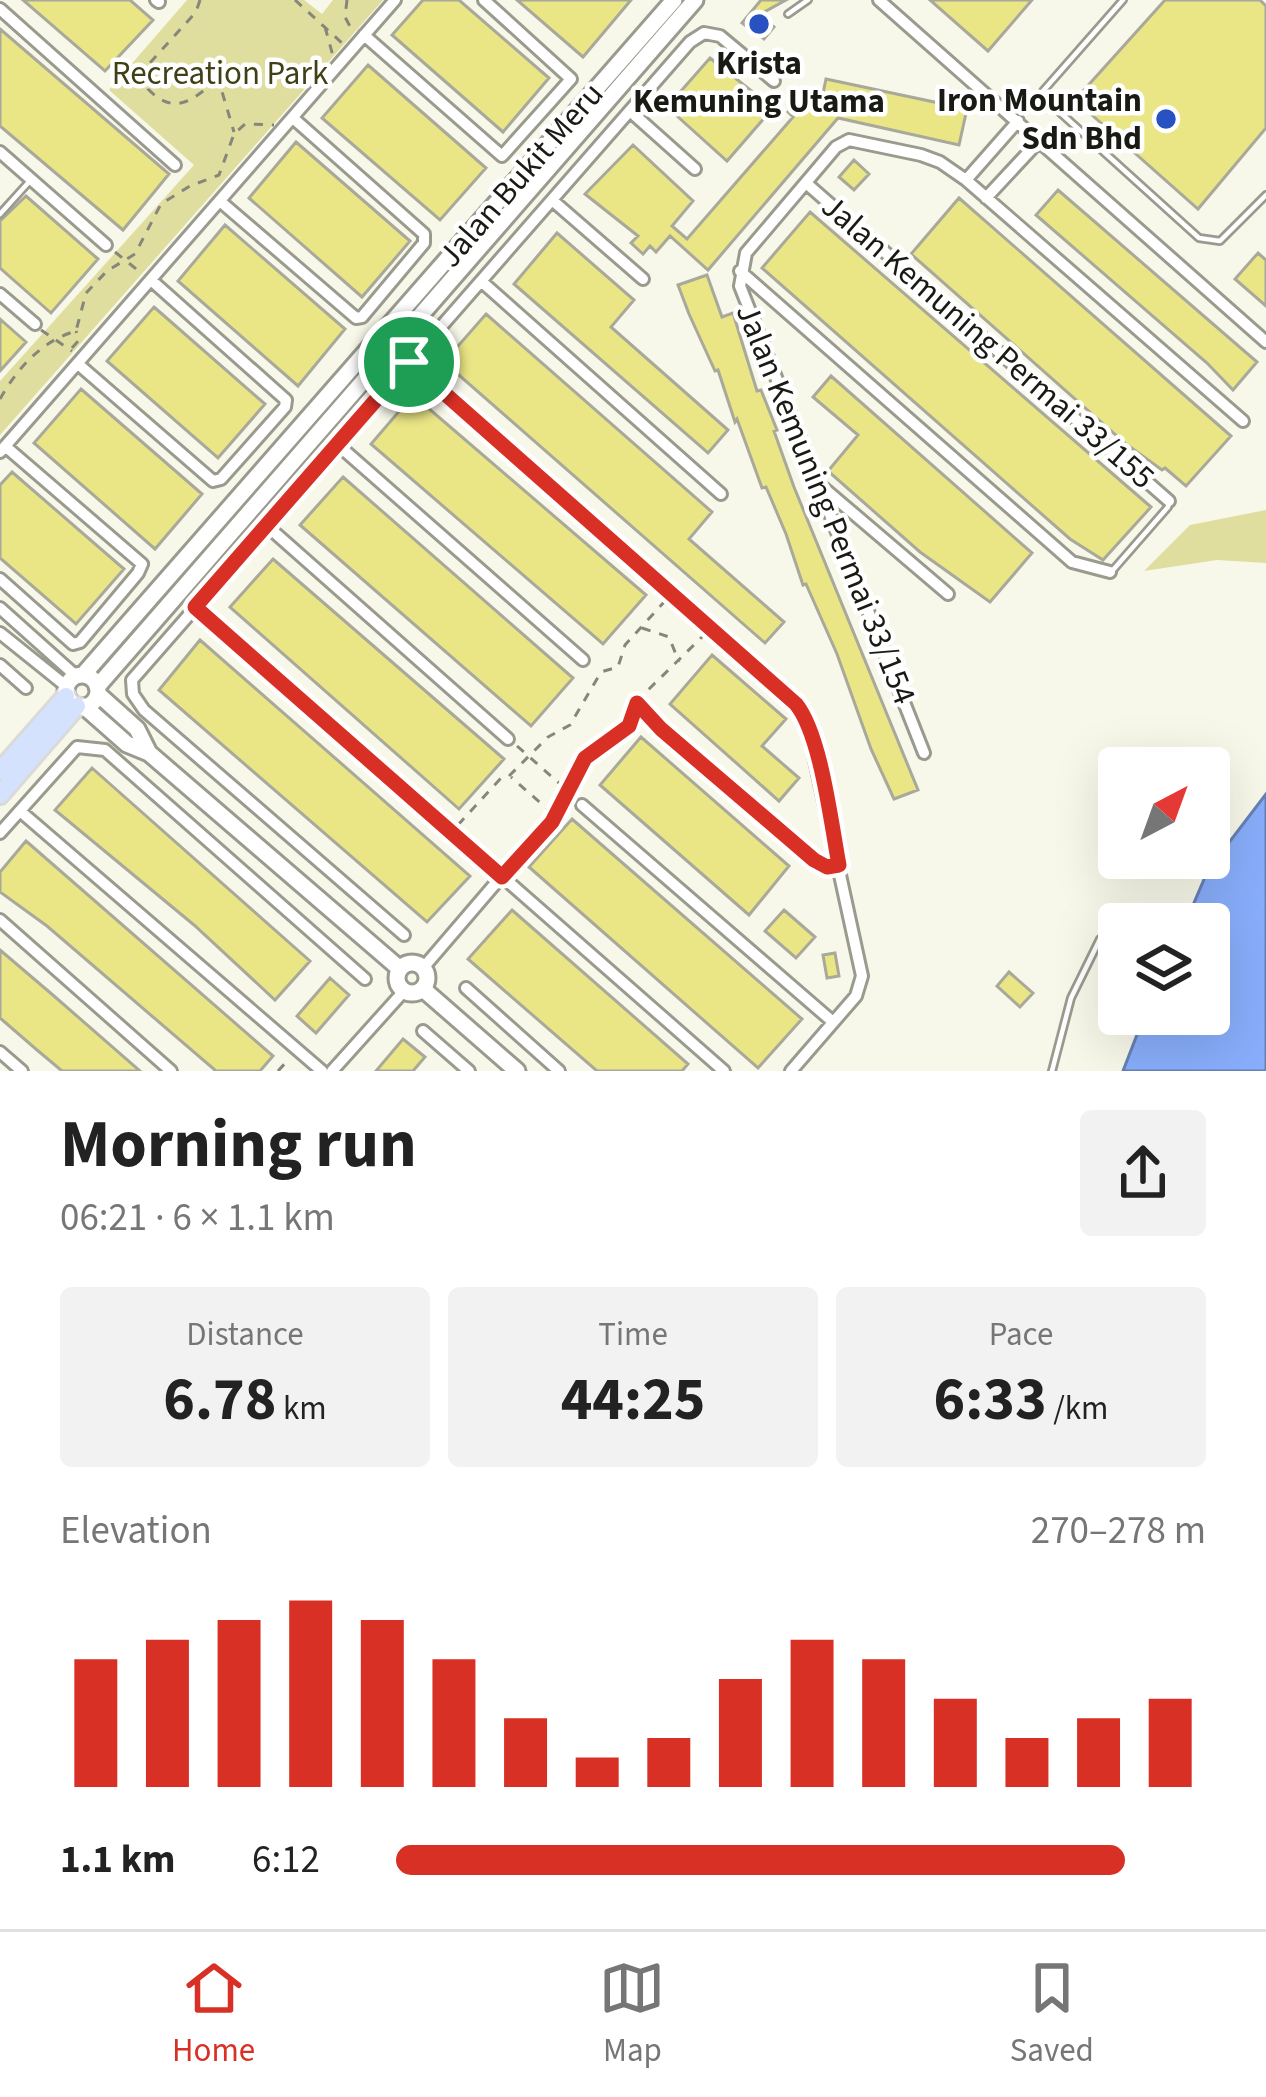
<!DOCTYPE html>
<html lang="en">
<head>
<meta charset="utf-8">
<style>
	:root { --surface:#fff; --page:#f2f2f2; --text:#222; --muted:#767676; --line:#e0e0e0; --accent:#d93025 }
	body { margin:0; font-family:"Source Sans 3",sans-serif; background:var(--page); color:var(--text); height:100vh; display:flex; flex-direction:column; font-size:45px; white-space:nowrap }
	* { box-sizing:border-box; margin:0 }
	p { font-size:39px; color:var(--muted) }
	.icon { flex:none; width:66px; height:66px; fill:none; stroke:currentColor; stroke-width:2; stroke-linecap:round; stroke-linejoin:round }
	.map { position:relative; height:1071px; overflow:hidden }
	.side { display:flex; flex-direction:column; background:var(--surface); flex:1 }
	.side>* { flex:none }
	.needle { width:78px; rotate:41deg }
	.fabs { position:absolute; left:1098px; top:747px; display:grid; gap:24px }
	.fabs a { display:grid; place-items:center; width:132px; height:132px; border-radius:12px; background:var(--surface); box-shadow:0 12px 48px #0002; font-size:60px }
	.pin { position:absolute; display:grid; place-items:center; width:102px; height:102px; color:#fff; margin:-51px; border:6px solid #fff; border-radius:50%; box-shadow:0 3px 12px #0007 }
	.round { display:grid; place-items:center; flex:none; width:126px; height:126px; border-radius:12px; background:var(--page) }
	.head { display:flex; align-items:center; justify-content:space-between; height:204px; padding:0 60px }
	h1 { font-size:66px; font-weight:700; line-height:90px }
	.stats { display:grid; grid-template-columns:repeat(3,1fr); gap:18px; height:204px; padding:12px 60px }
	.stats div { display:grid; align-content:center; border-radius:12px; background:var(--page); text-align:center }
	.stats b { font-size:60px; font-weight:700 }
	.stats small { font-size:33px; font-weight:400 }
	.stats p { font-size:33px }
	.chart { height:336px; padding:24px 60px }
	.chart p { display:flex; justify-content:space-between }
	.chart svg { width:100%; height:216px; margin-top:12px; stroke:var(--accent); stroke-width:6 }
	ul { padding:0 60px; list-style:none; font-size:39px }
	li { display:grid; grid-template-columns:192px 144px 1fr; align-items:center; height:90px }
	li i { height:30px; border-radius:15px; background:var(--accent) }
	.tabs { display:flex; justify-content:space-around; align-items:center; height:168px; border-top:3px solid var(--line); background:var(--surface); font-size:33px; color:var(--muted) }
	.tabs a { display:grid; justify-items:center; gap:6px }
	.tabs .selected { color:var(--accent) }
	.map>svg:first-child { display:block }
	.green { fill:#dfde9e }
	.water { fill:#88adfa; stroke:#6781b5; stroke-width:3 }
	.building { fill:#eae686; stroke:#a8a89b; stroke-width:3 }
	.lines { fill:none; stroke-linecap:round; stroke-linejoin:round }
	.lane-casing { stroke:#9a9a8e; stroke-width:10 }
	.street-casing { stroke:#9a9a8e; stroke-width:16 }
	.secondary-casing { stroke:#9a9a8e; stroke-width:21 }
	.primary-casing { stroke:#dadada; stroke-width:22 }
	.path { stroke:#86867c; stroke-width:3; stroke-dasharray:9 9; stroke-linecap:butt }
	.lane { stroke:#fff; stroke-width:4.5 }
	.street { stroke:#fff; stroke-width:10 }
	.secondary { stroke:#fff; stroke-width:15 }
	.primary { stroke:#d5e2fd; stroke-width:16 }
	.route-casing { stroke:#fff; stroke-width:24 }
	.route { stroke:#d93025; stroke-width:15 }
	.poi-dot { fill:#2852c1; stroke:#fff; stroke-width:4.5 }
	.labels { text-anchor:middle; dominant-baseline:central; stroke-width:9; stroke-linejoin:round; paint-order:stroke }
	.poi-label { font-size:33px; font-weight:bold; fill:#1a1a15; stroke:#fff }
	.park-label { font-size:33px; fill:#413f16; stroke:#fff }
	.street-label { font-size:33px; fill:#1a1a15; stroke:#fff }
</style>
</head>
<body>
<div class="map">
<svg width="1266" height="1071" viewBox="0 0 1266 1071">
	<rect width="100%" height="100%" fill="#f8f8ea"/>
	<path class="green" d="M 187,0 L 304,0 L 322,14 L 333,0 L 383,0 L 0,435 L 0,381 L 194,165 L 109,90 Z
		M 1266,510 L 1266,563 L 1217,560 L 1144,571 L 1190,525 Z"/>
	<path class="water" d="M 1266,794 L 1266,1071 L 1123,1071 L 1145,1014 L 1209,1014 L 1209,924 L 1185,924 L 1208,870 Z"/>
	<path class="building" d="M 23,0 L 130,0 L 153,20 L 105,71 Z
		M 423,0 L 459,0 L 549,78 L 503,132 L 392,35 Z
		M 517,0 L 631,0 L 583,57 Z
		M 761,0 L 786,0 L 759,15 L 774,27 L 764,39 L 742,23 Z
		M 930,0 L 1032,0 L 988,51 Z
		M 1165,0 L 1260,0 L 1266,6 L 1266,128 L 1198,209 L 1075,100 Z
		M 0,29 L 169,174 L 123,230 L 0,126 Z
		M 710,58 L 773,108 L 727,161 L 667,107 Z
		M 368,65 L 486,168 L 440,220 L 322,118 Z
		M 826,79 L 967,109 L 959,145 L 838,118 L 708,270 L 670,236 L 656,252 L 650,246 L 643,254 L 631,243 L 638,236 L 585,194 L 633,145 L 693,201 L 672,226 L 687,239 L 793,117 L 788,112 L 801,97 L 819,112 Z
		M 296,142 L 410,241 L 362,297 L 249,198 Z
		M 854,160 L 869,174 L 854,190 L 839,177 Z
		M 1058,190 L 1257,362 L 1233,390 L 1207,363 L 1036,215 Z
		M 26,196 L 98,259 L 51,313 L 0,268 L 0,221 Z
		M 959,198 L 1231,436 L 1186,486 L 1165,468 L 1162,470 L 1126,444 L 911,254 Z
		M 810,212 L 1151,507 L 1103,560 L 1070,539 L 762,268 Z
		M 225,225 L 345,329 L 298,386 L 178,281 Z
		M 557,233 L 634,300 L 611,327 L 728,430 L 708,453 L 514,284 Z
		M 1258,253 L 1266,260 L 1266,306 L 1235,279 Z
		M 707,275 L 722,317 L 733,313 L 757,391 L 761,390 L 777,430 L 774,431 L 794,487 L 918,790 L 894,799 L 871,749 L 837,654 L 806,584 L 803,585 L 786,534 L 766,487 L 762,488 L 737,419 L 735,422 L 718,370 L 715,371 L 689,314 L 678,285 Z
		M 154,307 L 265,404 L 218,458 L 107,361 Z
		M 486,314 L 712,512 L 689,539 L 784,622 L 765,643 L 444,362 Z
		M 0,319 L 26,342 L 0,371 Z
		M 831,376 L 1032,553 L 990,602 L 920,552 L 828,471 L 858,435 L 813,397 Z
		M 81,389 L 202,494 L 155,549 L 34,443 Z
		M 413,395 L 646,595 L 603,644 L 371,444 Z
		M 12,472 L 124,569 L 76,624 L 0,558 L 0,485 Z
		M 343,477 L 573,678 L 531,726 L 300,525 Z
		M 273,559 L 504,759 L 459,809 L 230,607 Z
		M 200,640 L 470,876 L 427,922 L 159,690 Z
		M 712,655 L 786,719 L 762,746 L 799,778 L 779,801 L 670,704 Z
		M 641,737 L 789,866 L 749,915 L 600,785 Z
		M 92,768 L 310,961 L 275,1000 L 194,925 L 55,810 Z
		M 572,819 L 802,1019 L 758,1068 L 529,867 Z
		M 26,841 L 273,1056 L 260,1071 L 216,1071 L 47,926 L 0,892 L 0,872 Z
		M 512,910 L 688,1064 L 682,1071 L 597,1071 L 468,959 Z
		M 784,910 L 815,937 L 796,958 L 765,931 Z
		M 0,950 L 54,996 L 140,1071 L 62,1071 L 37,1050 L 0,1018 Z
		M 835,953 L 839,976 L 827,978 L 823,955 Z
		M 1009,972 L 1033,993 L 1020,1007 L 997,986 Z
		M 330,978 L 349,995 L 316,1033 L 297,1016 Z
		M 403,1039 L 425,1057 L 413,1071 L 376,1071 Z"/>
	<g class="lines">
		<g class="lane-casing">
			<path id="lane" d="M 1123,0 L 1043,91 L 1043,97 L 1199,238 L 1220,241 L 1266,195
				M 788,14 L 808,0
				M 0,214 L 28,183
				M 1113,570 L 1168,507 L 1169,501
				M 1052,1071 L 1071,998 L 1100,939"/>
		</g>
		<g class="street-casing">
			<path id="street" d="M 156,0 L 159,2
				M 879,0 L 1266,342
				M 0,9 L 175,165
				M 364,35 L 502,156 L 571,79 L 484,0
				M 630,111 L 695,169
				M 0,152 L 106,245
				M 966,180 L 1018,121
				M 806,183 L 1169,501
				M 986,198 L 1039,141
				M 552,200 L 643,279
				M 221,202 L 356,318 L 362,317 L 424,243 L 424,234 L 293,118
				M 740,271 L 1072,562 L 1110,572
				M 481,281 L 721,494
				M 0,294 L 35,324
				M 409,363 L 805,714 L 862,976 L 856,996 L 791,1071
				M 78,364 L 213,481 L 221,479 L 285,407 L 286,400 L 151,280
				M 337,444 L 583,660
				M 0,452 L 395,0
				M 820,485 L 948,594
				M 266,525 L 508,739
				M 0,579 L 73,644 L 80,642 L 138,573 L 142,564 L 5,446
				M 195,607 L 724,1071
				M 0,608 L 76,676
				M 0,633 L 66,686
				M 0,665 L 26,688
				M 661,729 L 813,860 L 827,867 L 839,865
				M 924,753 L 740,286 L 746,253 L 836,147 L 849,140 L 921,155 L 940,162 L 966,180 L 1243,421
				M 582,805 L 833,1022
				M 20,811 L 322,1071
				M 0,833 L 77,747 L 105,750 L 365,979
				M 0,920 L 171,1071
				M 404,935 L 144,710 L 133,694 L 132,680 L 690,42 L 704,33 L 720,36 L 774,81
				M 423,968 L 501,877
				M 466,988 L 559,1071
				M 423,1031 L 469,1071
				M 0,1052 L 22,1071
				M 332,1071 L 404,991"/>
		</g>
		<g class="secondary-casing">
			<path id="secondary" d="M66 691a16 16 0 1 1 32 0a16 16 0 1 1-32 0Z
				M 83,675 L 674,0
				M 97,687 L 695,0
				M 98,694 L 137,729 L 149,753
				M 85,707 L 127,744 L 149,753 L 400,969
				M397 978a15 15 0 1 1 30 0a15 15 0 1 1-30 0Z
				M 423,989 L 517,1071"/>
		</g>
		<g class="primary-casing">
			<path id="primary" d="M 0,771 L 66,696
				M 0,795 L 77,706"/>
		</g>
		<path class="path" d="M 200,0 L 196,12 L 148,65 L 148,89 C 172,114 189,103 212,84 L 220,85 L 234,132
			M 295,0 L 342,43
			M 347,0 L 345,17 L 353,32
			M 325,27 L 333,56
			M 115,252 L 140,272
			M 41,330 L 72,351
			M 72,348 L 79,340 L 76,331
			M 0,399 C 17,369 41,341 76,331 L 86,293 L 107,271 L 135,254 L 161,204 L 190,186 L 219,175 L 234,134 L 245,124 L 274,125
			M 642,628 L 669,637 L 679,662
			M 638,704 L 652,719
			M 517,746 L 568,791
			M 553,814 L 570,793 L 585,758 L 629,726 L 637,703 L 647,691 L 703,636
			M 458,825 L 501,778 L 509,776 L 548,737 L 570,725 L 601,672 L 618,667 L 625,645 L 665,601
			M 509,869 L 552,822 L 553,814 L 511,777
			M 278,1071 L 289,1059"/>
		<use href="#lane" class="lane"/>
		<use href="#street" class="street"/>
		<use href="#secondary" class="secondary"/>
		<use href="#primary" class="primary"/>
	</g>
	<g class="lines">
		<g class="route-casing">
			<path id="route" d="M 409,362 L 796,704 C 821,735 831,823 839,865 L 827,867 L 814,860 L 661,729 L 637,703 L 629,726 L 585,758 L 552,822 L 502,877 L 195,607 Z"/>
		</g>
		<use href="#route" class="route"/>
	</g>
	<g class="poi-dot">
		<circle cx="759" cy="24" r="12"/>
		<circle cx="1166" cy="119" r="12"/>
	</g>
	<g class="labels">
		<g class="poi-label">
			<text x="759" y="63">Krista<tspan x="759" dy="38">Kemuning Utama</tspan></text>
			<text x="1142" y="100" text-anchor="end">Iron Mountain<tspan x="1142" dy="38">Sdn Bhd</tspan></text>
		</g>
		<g class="park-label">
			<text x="220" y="73">Recreation Park</text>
		</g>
		<g class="street-label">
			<text transform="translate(521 175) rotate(-49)">Jalan Bukit Meru</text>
			<text transform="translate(988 342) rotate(41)">Jalan Kemuning Permai 33/155</text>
			<text transform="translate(826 504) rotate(68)">Jalan Kemuning Permai 33/154</text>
		</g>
	</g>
</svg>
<div class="fabs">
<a><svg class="needle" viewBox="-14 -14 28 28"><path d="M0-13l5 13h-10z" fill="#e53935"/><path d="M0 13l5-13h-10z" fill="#767676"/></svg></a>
<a><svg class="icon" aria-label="layers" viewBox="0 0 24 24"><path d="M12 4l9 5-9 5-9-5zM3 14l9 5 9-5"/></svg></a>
</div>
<div class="pin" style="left:409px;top:362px;background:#1e9e55"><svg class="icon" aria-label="arrive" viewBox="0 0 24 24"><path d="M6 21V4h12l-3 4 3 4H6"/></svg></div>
</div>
<section class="side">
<div class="head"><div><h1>Morning run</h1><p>06:21 · 6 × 1.1 km</p></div><a class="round"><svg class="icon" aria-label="share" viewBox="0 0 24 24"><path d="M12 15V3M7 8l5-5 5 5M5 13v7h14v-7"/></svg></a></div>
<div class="stats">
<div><p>Distance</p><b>6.78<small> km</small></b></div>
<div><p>Time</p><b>44:25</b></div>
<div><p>Pace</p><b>6:33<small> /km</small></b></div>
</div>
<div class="chart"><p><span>Elevation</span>270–278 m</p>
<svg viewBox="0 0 160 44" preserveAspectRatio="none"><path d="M5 44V18M15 44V14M25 44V10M35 44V6M45 44V10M55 44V18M65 44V30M75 44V38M85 44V34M95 44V22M105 44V14M115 44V18M125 44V26M135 44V34M145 44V30M155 44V26"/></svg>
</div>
<ul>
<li><b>1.1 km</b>6:12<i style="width:90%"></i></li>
</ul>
</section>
<nav class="tabs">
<a class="selected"><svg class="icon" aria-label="home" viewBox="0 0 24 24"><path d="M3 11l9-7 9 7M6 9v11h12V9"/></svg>Home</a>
<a><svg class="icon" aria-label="map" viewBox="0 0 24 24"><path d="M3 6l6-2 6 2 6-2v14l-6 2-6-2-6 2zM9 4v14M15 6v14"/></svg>Map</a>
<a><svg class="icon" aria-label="saved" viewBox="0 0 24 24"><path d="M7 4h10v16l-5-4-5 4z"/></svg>Saved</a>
</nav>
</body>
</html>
